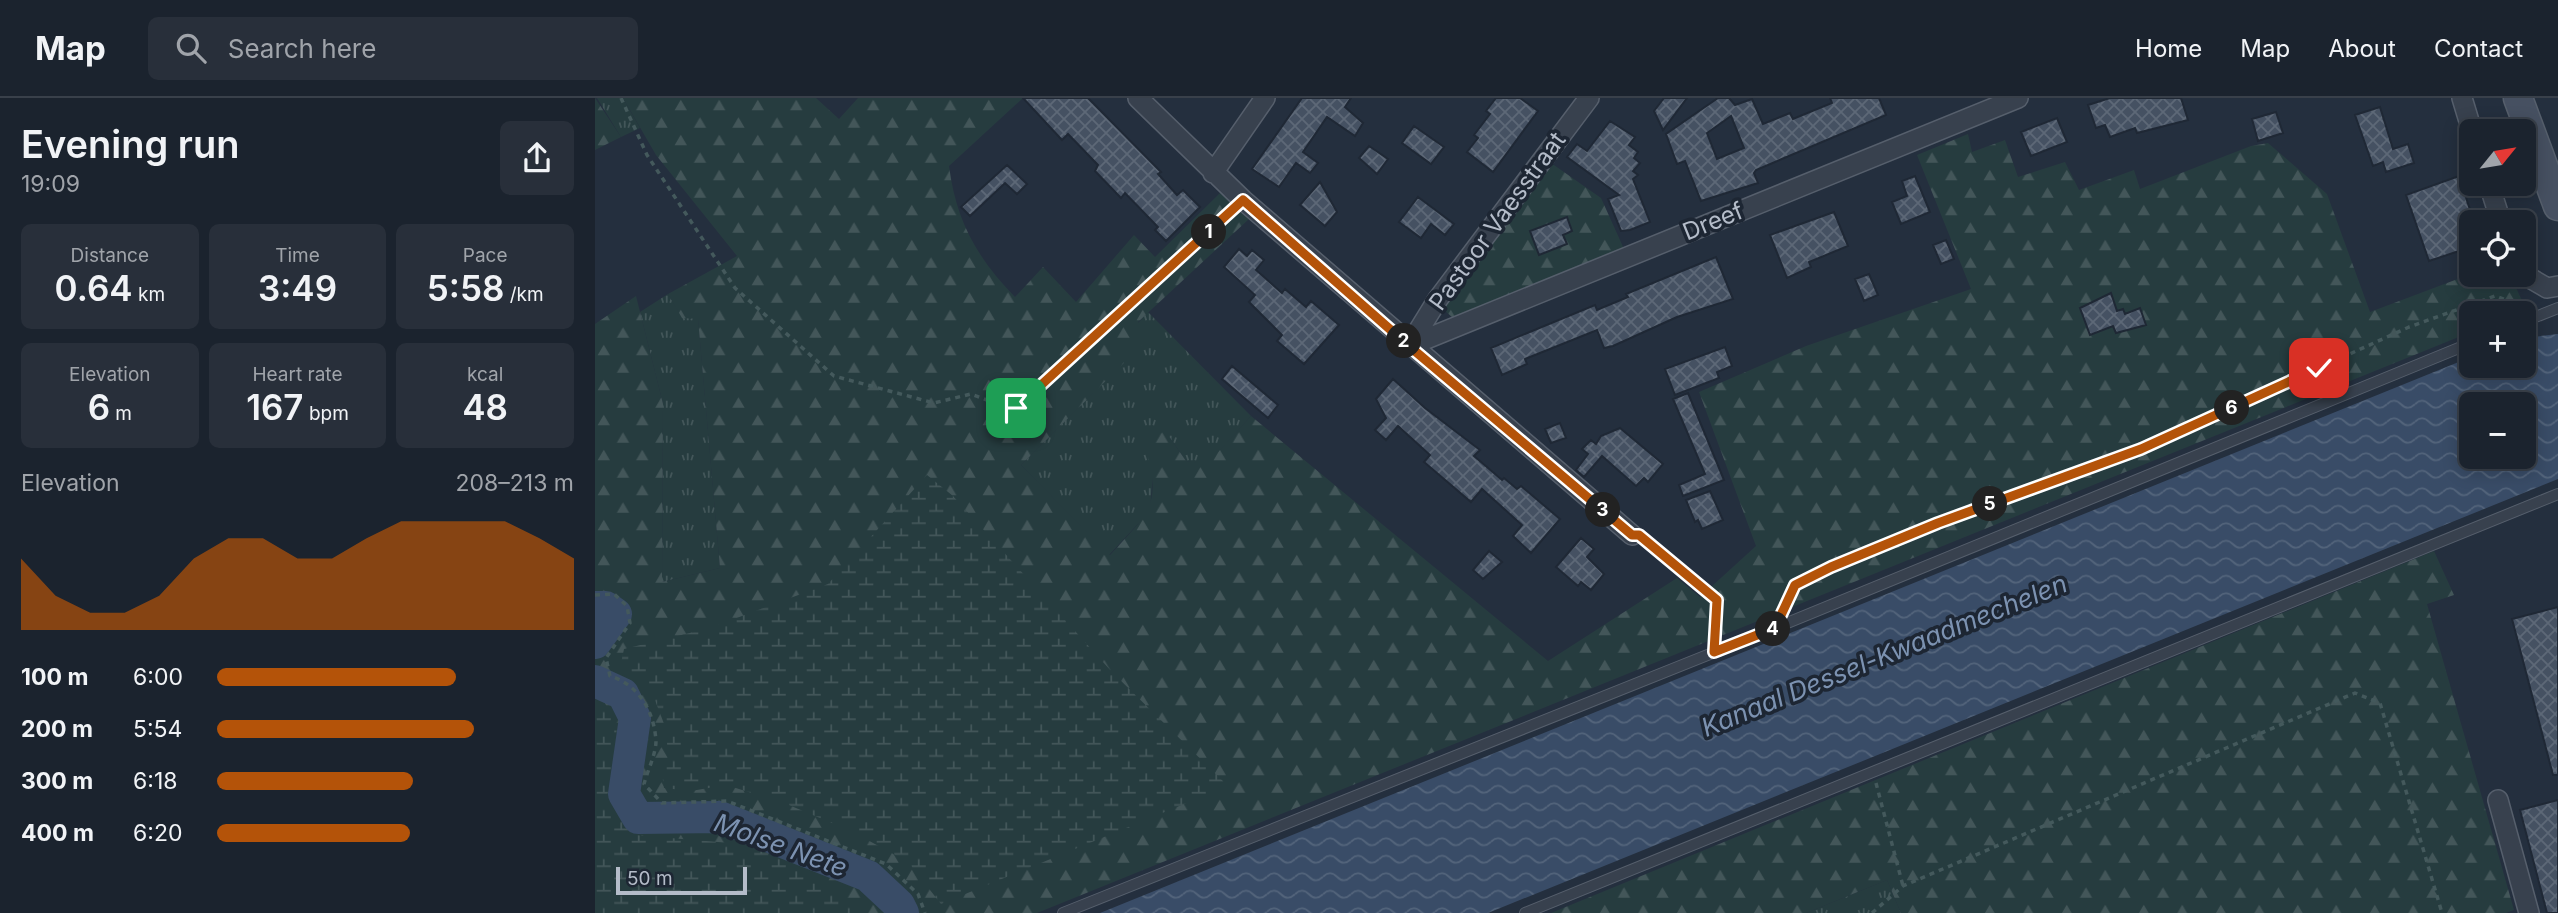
<!DOCTYPE html>
<html lang="en">
<head>
<meta charset="utf-8">
<style>
	:root { --surface:#1b232e; --page:#282f3a; --text:#f1f3f6; --muted:#a0a4aa; --line:#39404a; --accent:#b45309 }
	body { margin:0; font-family:Inter,sans-serif; background:var(--page); color:var(--text); height:100vh; display:flex; flex-direction:column; font-size:26px; white-space:nowrap }
	* { box-sizing:border-box; margin:0 }
	p { font-size:23px; color:var(--muted) }
	.icon { flex:none; width:38px; height:38px; fill:none; stroke:currentColor; stroke-width:2; stroke-linecap:round; stroke-linejoin:round }
	.map { position:relative; flex:1; overflow:hidden }
	.drawer { display:flex; flex-direction:column; background:var(--surface); width:595px }
	.drawer>* { flex:none }
	.needle { width:46px; rotate:60deg }
	.controls { position:absolute; left:1864px; top:21px; display:grid; gap:14px }
	.controls a { display:grid; place-items:center; width:77px; height:77px; border-radius:10px; background:var(--surface); box-shadow:0 4px 18px #0003,0 0 0 2px var(--line); font-size:35px }
	.scale { position:absolute; left:21px; bottom:18px; width:131px; box-sizing:border-box; padding-left:7px; border:4px solid #b4bcc9; border-top:0; font-size:19px; line-height:24px; white-space:nowrap; color:#b4bcc9; -webkit-text-stroke:5px #1d2633; paint-order:stroke }
	.pin { position:absolute; display:grid; place-items:center; width:60px; height:60px; color:#fff; margin:-30px; border-radius:14px; box-shadow:0 4px 10px #0006 }
	.km { position:absolute; width:35px; height:35px; margin:-18px; border-radius:50%; background:#222; color:#fff; font-size:19px; line-height:35px; text-align:center }
	.round { display:grid; place-items:center; flex:none; width:74px; height:74px; border-radius:10px; background:var(--page) }
	.overview { display:flex; align-items:center; justify-content:space-between; height:119px; padding:0 21px }
	h1 { font-size:38px; font-weight:600; line-height:52px }
	.metrics { display:grid; grid-template-columns:repeat(3,1fr); gap:10px; height:119px; padding:7px 21px }
	.metrics div { display:grid; align-content:center; border-radius:10px; background:var(--page); text-align:center }
	.metrics b { font-size:35px; font-weight:600 }
	.metrics small { font-size:19px; font-weight:400 }
	.metrics p { font-size:19px }
	.chart { height:196px; padding:14px 21px }
	.chart p { display:flex; justify-content:space-between }
	.chart svg { width:100%; height:126px; margin-top:7px; fill:var(--accent); opacity:.7 }
	ul { padding:0 21px; list-style:none; font-size:23px }
	li { display:grid; grid-template-columns:112px 84px 1fr; align-items:center; height:52px }
	li i { height:18px; border-radius:9px; background:var(--accent) }
	header { display:flex; align-items:center; gap:42px; box-sizing:border-box; height:98px; padding:0 35px; background:var(--surface); border-bottom:2px solid var(--line) }
	header strong { font-size:33px }
	nav { display:flex; gap:38px; margin-inline-start:auto; font-size:24px }
	.search { width:490px; height:63px; background:var(--page); display:flex; align-items:center; gap:18px; box-sizing:border-box; padding:0 24px; border-radius:10px; color:var(--muted); font-size:26px }
	main { display:flex; flex:1; min-height:0 }
	.map>svg:first-child { display:block }
	.grass { fill:url(#grass-tufts) }
	.forest { fill:url(#forest-firs) }
	.wetland { fill:url(#wetland-marsh) }
	.water { fill:url(#water-waves); fill-rule:evenodd }
	.lines { fill:none; stroke-linecap:round; stroke-linejoin:round }
	.river { stroke:#394c67; stroke-width:32 }
	.building { fill:url(#building-cross-hatch); stroke:#1f2835; stroke-width:2; fill-rule:evenodd }
	.lane-casing { stroke:#565f6c; stroke-width:12 }
	.street-casing { stroke:#565f6c; stroke-width:22 }
	.secondary-casing { stroke:#565f6c; stroke-width:31 }
	.path { stroke:#44595c; stroke-width:3.5; stroke-dasharray:5 5; stroke-linecap:butt }
	.lane { stroke:#38414e; stroke-width:10 }
	.street { stroke:#38414e; stroke-width:19 }
	.secondary { stroke:#465061; stroke-width:28 }
	.route-casing { stroke:#fff; stroke-width:14 }
	.route { stroke:#b45309; stroke-width:9 }
	.labels { text-anchor:middle; dominant-baseline:central; stroke-width:7; stroke-linejoin:round; paint-order:stroke }
	.street-label { font-size:24px; fill:#b4bcc9; stroke:#1d2633 }
	.water-label { font-size:26px; font-style:italic; fill:#7c92b1; stroke:#1d2633 }
</style>
</head>
<body>
<header>
<strong>Map</strong>
<div class="search"><svg class="icon" aria-label="search" viewBox="0 0 24 24"><circle cx="10" cy="10" r="6"/><path d="M15 15l6 6"/></svg>Search here</div>
<nav><a>Home</a><a>Map</a><a>About</a><a>Contact</a></nav>
</header>
<main>
<section class="drawer">
<div class="overview"><div><h1>Evening run</h1><p>19:09</p></div><a class="round"><svg class="icon" aria-label="share" viewBox="0 0 24 24"><path d="M12 15V3M7 8l5-5 5 5M5 13v7h14v-7"/></svg></a></div>
<div class="metrics">
<div><p>Distance</p><b>0.64<small> km</small></b></div>
<div><p>Time</p><b>3:49</b></div>
<div><p>Pace</p><b>5:58<small> /km</small></b></div>
</div>
<div class="metrics">
<div><p>Elevation</p><b>6<small> m</small></b></div>
<div><p>Heart rate</p><b>167<small> bpm</small></b></div>
<div><p>kcal</p><b>48</b></div>
</div>
<div class="chart"><p><span>Elevation</span>208–213 m</p>
<svg viewBox="0 0 160 44" preserveAspectRatio="none"><path d="M0 44V19L10 32L20 38L30 38L40 32L50 19L60 12L70 12L80 19L90 19L100 12L110 6L120 6L130 6L140 6L150 12L160 19V44z"/></svg>
</div>
<ul>
<li><b>100 m</b>6:00<i style="width:67%"></i></li>
<li><b>200 m</b>5:54<i style="width:72%"></i></li>
<li><b>300 m</b>6:18<i style="width:55%"></i></li>
<li><b>400 m</b>6:20<i style="width:54%"></i></li>
</ul>
</section>
<div class="map">
<svg width="1963" height="815" viewBox="0 0 1963 815">
	<defs>
		<pattern id="grass-tufts" width="24" height="20" patternUnits="userSpaceOnUse" patternTransform="scale(1.75)"><rect width="24" height="20" fill="#263c3f"/><path d="M3 7l-1-3M5 7V3M7 7l1-3M15 17l-1-3M17 17v-4M19 17l1-3" fill="none" stroke="#435659"/></pattern>
		<pattern id="forest-firs" width="22" height="20" patternUnits="userSpaceOnUse" patternTransform="scale(1.75)"><rect width="22" height="20" fill="#263c3f"/><path d="M5 1l3.5 6h-7zM16 11l3.5 6h-7z" fill="#435659"/></pattern>
		<pattern id="wetland-marsh" width="20" height="14" patternUnits="userSpaceOnUse" patternTransform="scale(1.75)"><rect width="20" height="14" fill="#263c3f"/><path d="M1 5h8M5 5V1M11 12h8M15 12V8" fill="none" stroke="#435659"/></pattern>
		<pattern id="water-waves" width="16" height="10" patternUnits="userSpaceOnUse" patternTransform="scale(1.75)"><rect width="16" height="10" fill="#394c67"/><path d="M0 5q4-4 8 0t8 0" fill="none" stroke="#53647b"/></pattern>
		<pattern id="building-cross-hatch" width="8" height="8" patternUnits="userSpaceOnUse" patternTransform="scale(1.75)"><rect width="8" height="8" fill="#455162"/><path d="M0 0l8 8M0 8l8-8" fill="none" stroke="#5d6877"/></pattern>
	</defs>
	<rect width="100%" height="100%" fill="#242f3e"/>
	<path class="grass" d="M 2,0 L 28,0 L 45,30 L 26,39 Z
		M 73,196 L 87,219 L 103,220 L 125,470 L 67,484 L 68,306 L 45,214 Z
		M 553,214 L 656,318 L 612,367 L 591,363 L 575,340 L 558,376 L 555,413 L 514,457 L 426,367 L 553,240 L 543,225 Z
		M 1292,782 L 1306,815 L 1211,815 Z"/>
	<path class="forest" d="M 0,0 L 26,39 L 0,52 Z
		M 28,0 L 221,0 L 244,21 L 263,0 L 428,0 L 354,68 C 361,123 382,160 420,199 L 448,169 L 481,204 L 539,137 L 560,159 L 625,95 L 654,121 L 543,224 L 554,240 L 426,367 L 515,457 C 553,415 568,408 550,348 L 567,334 L 575,340 L 591,363 L 612,366 L 656,318 L 953,563 L 1082,480 L 1105,499 L 1161,448 L 1104,294 L 1211,248 L 1376,191 L 1322,57 L 1373,36 L 1377,54 L 1410,42 L 1423,79 L 1470,64 L 1484,92 L 1539,72 L 1545,91 L 1656,48 L 1673,45 L 1732,96 L 1775,214 L 1876,176 L 1915,177 L 1931,211 L 1921,215 L 1876,215 L 1876,234 L 442,815 L 0,815 L 0,226 L 41,198 L 68,306 L 67,484 L 125,470 L 103,221 L 87,220 L 73,196 L 142,158 L 61,57 Z
		M 956,65 L 1006,100 L 1029,151 L 858,220 L 848,211 L 855,200 Z
		M 1839,453 L 1859,497 L 1832,506 L 1919,812 L 1911,815 L 1306,815 L 1292,782 L 1211,815 L 956,815 Z"/>
	<path class="wetland" d="M 332,377 L 358,398 L 517,574 L 633,688 L 346,806 L 313,764 L 256,733 L 189,705 L 131,687 L 96,693 L 69,690 L 67,675 L 73,659 L 71,631 L 58,597 L 25,570 L 29,551 L 115,530 L 233,486 Z
		M 0,600 L 9,603 L 22,630 L 12,700 L 39,737 L 147,746 L 211,768 L 270,815 L 0,815 Z"/>
	<path class="water" d="M 1963,236 L 1963,381 L 893,815 L 505,815 L 1876,259 L 1876,268 L 1928,268 L 1929,240 ZM 1876,306 L 1928,306 L 1928,359 L 1876,359 Z"/>
	<g class="lines">
		<path class="river" d="M 0,509 L 11,509 L 21,516 L 0,545
			M 0,583 L 28,596 L 40,620 L 29,696 L 43,720 L 125,719 L 273,778 L 304,807 L 308,815"/>
	</g>
	<path class="building" d="M 428,0 L 493,0 L 566,74 L 563,76 L 582,97 L 588,92 L 605,109 L 571,143 L 560,132 L 563,129 L 530,95 L 526,100 L 500,73 L 503,67 L 473,36 L 467,42 Z
		M 707,0 L 756,0 L 750,9 L 768,25 L 760,38 L 732,19 L 708,54 L 723,65 L 715,75 L 701,65 L 684,89 L 657,71 Z
		M 901,0 L 925,0 L 943,13 L 898,74 L 872,54 L 883,40 L 879,37 L 895,16 L 891,13 Z
		M 1069,0 L 1092,0 L 1068,32 L 1059,13 Z
		M 1123,0 L 1134,0 L 1140,7 L 1157,1 L 1168,26 L 1195,15 L 1198,21 L 1237,5 L 1235,0 L 1284,0 L 1291,17 L 1161,72 L 1159,75 L 1163,85 L 1106,103 L 1090,63 L 1082,66 L 1071,36 ZM 1136,18 L 1149,50 L 1122,61 L 1112,35 Z
		M 1515,0 L 1586,0 L 1593,22 L 1542,35 L 1540,30 L 1515,39 L 1510,27 L 1501,30 L 1493,7 Z
		M 1785,9 L 1798,51 L 1813,46 L 1819,65 L 1791,74 L 1788,64 L 1778,68 L 1760,17 Z
		M 1681,14 L 1688,35 L 1663,43 L 1657,21 Z
		M 1462,20 L 1472,44 L 1436,58 L 1426,34 Z
		M 1015,23 L 1040,39 L 1034,47 L 1043,54 L 1039,60 L 1045,65 L 1038,73 L 1043,77 L 1038,81 L 1055,124 L 1035,132 L 1026,133 L 1013,101 L 1024,97 L 972,59 L 982,46 L 992,53 Z
		M 819,28 L 849,49 L 836,66 L 807,45 Z
		M 774,48 L 793,61 L 782,76 L 764,60 Z
		M 412,67 L 432,86 L 422,96 L 410,85 L 375,118 L 366,109 Z
		M 1320,78 L 1335,114 L 1306,126 L 1297,104 L 1312,98 L 1307,83 Z
		M 1864,78 L 1879,124 L 1876,124 L 1876,149 L 1834,163 L 1811,97 Z
		M 725,84 L 742,114 L 730,128 L 705,107 Z
		M 823,99 L 859,126 L 850,137 L 836,126 L 826,140 L 804,124 Z
		M 1239,114 L 1253,148 L 1214,164 L 1216,169 L 1192,180 L 1175,137 Z
		M 972,119 L 977,133 L 968,137 L 972,146 L 944,157 L 935,133 Z
		M 1351,142 L 1359,161 L 1346,166 L 1338,147 Z
		M 644,151 L 652,158 L 657,152 L 669,162 L 661,172 L 687,195 L 690,191 L 711,209 L 716,203 L 744,227 L 709,266 L 682,243 L 687,237 L 654,204 L 660,197 L 629,169 Z
		M 1121,159 L 1138,201 L 1082,219 L 1018,248 L 1009,250 L 1002,232 L 930,261 L 932,266 L 907,277 L 896,250 L 1000,207 L 1002,212 L 1033,199 L 1031,196 Z
		M 1274,176 L 1283,197 L 1269,203 L 1260,181 Z
		M 1516,195 L 1522,213 L 1528,211 L 1530,216 L 1545,210 L 1551,227 L 1521,235 L 1518,228 L 1495,237 L 1485,210 Z
		M 1130,249 L 1137,268 L 1122,274 L 1124,280 L 1080,297 L 1070,271 Z
		M 637,268 L 683,307 L 673,320 L 627,281 Z
		M 798,281 L 830,310 L 885,352 L 879,358 L 907,382 L 909,380 L 922,391 L 926,388 L 965,421 L 936,455 L 918,438 L 927,427 L 887,391 L 876,404 L 829,364 L 835,357 L 803,328 L 791,342 L 780,332 L 791,320 L 781,301 Z
		M 1093,295 L 1129,382 L 1088,398 L 1084,387 L 1110,376 L 1078,301 Z
		M 965,325 L 971,340 L 956,345 L 950,331 Z
		M 1025,330 L 1068,366 L 1053,384 L 1049,380 L 1041,388 L 1007,358 L 989,379 L 981,372 L 993,356 L 987,351 L 996,342 L 1001,346 L 1006,338 Z
		M 1115,393 L 1128,422 L 1107,431 L 1103,422 L 1100,424 L 1091,402 Z
		M 986,440 L 999,451 L 992,459 L 1009,476 L 996,492 L 986,484 L 983,488 L 961,469 Z
		M 894,453 L 907,464 L 888,481 L 878,472 Z
		M 1963,509 L 1963,677 L 1958,677 L 1917,521 Z
		M 1963,702 L 1963,815 L 1952,815 L 1925,712 Z"/>
	<g class="lines">
		<g class="lane-casing">
			<path id="lane" d="M 1928,224 L 1963,210
				M 468,815 L 1180,530 L 1876,245
				M 930,815 L 1963,396"/>
		</g>
		<g class="street-casing">
			<path id="street" d="M 543,0 L 648,102 L 1037,437
				M 1867,0 L 1877,33
				M 618,75 L 670,0
				M 1894,86 L 1906,124
				M 1928,176 L 1952,190 L 1963,188
				M 814,248 L 1423,0
				M 814,248 L 843,201 L 994,0
				M 1903,702 L 1934,815"/>
		</g>
		<g class="secondary-casing">
			<path id="secondary" d="M 1923,0 L 1963,108"/>
		</g>
		<path class="path" d="M 26,0 L 52,57 L 140,190 L 239,278 L 339,305 L 376,296 L 392,302 L 413,299 L 421,310 L 636,113
			M 1051,443 L 1122,502 L 1120,542
			M 0,497 L 19,496 L 32,508 L 35,525 L 11,560 L 15,578 C 44,587 59,613 61,643 C 61,656 52,674 49,686 L 67,705 L 132,703 L 291,766 L 323,796 L 330,815
			M 1188,512 L 1200,487 L 1236,469 L 1343,425 L 1546,351 L 1814,229 L 1900,198 L 1931,209
			M 1281,685 L 1308,788
			M 1277,815 L 1308,788 L 1760,595 L 1785,605 L 1847,815"/>
		<use href="#lane" class="lane"/>
		<use href="#street" class="street"/>
		<use href="#secondary" class="secondary"/>
	</g>
	<g class="lines">
		<g class="route-casing">
			<path id="route" d="M 421,310 L 648,102 L 814,248 L 1037,437 L 1044,437 L 1122,502 L 1119,554 L 1180,530 L 1200,487 L 1236,469 L 1343,425 L 1546,351 L 1724,270"/>
		</g>
		<use href="#route" class="route"/>
	</g>
	<g class="labels">
		<g class="street-label">
			<text transform="translate(902 123) rotate(-54)">Pastoor Vaesstraat</text>
			<text transform="translate(1118 123) rotate(-22)">Dreef</text>
		</g>
		<g class="water-label">
			<text transform="translate(1289 557) rotate(-22)">Kanaal Dessel-Kwaadmechelen</text>
			<text transform="translate(186 747) rotate(20)">Molse Nete</text>
		</g>
	</g>
</svg>
<div class="controls">
<a><svg class="needle" viewBox="-14 -14 28 28"><path d="M0-13l5 13h-10z" fill="#e53935"/><path d="M0 13l5-13h-10z" fill="#a0a4aa"/></svg></a>
<a><svg class="icon" aria-label="locate" viewBox="0 0 24 24"><circle cx="12" cy="12" r="6"/><path d="M12 2v4M12 18v4M2 12h4M18 12h4"/></svg></a>
<a>+</a>
<a>−</a>
</div>
<div class="scale">50 m</div>
<div class="pin" style="left:421px;top:310px;background:#1e9e55"><svg class="icon" aria-label="arrive" viewBox="0 0 24 24"><path d="M6 21V4h12l-3 4 3 4H6"/></svg></div>
<div class="pin" style="left:1724px;top:270px;background:#d93025"><svg class="icon" aria-label="check" viewBox="0 0 24 24"><path d="M5 12l5 5 9-10"/></svg></div>
<b class="km" style="left:614px;top:134px">1</b>
<b class="km" style="left:809px;top:243px">2</b>
<b class="km" style="left:1008px;top:412px">3</b>
<b class="km" style="left:1178px;top:531px">4</b>
<b class="km" style="left:1395px;top:406px">5</b>
<b class="km" style="left:1637px;top:310px">6</b>
</div>
</main>
</body>
</html>
